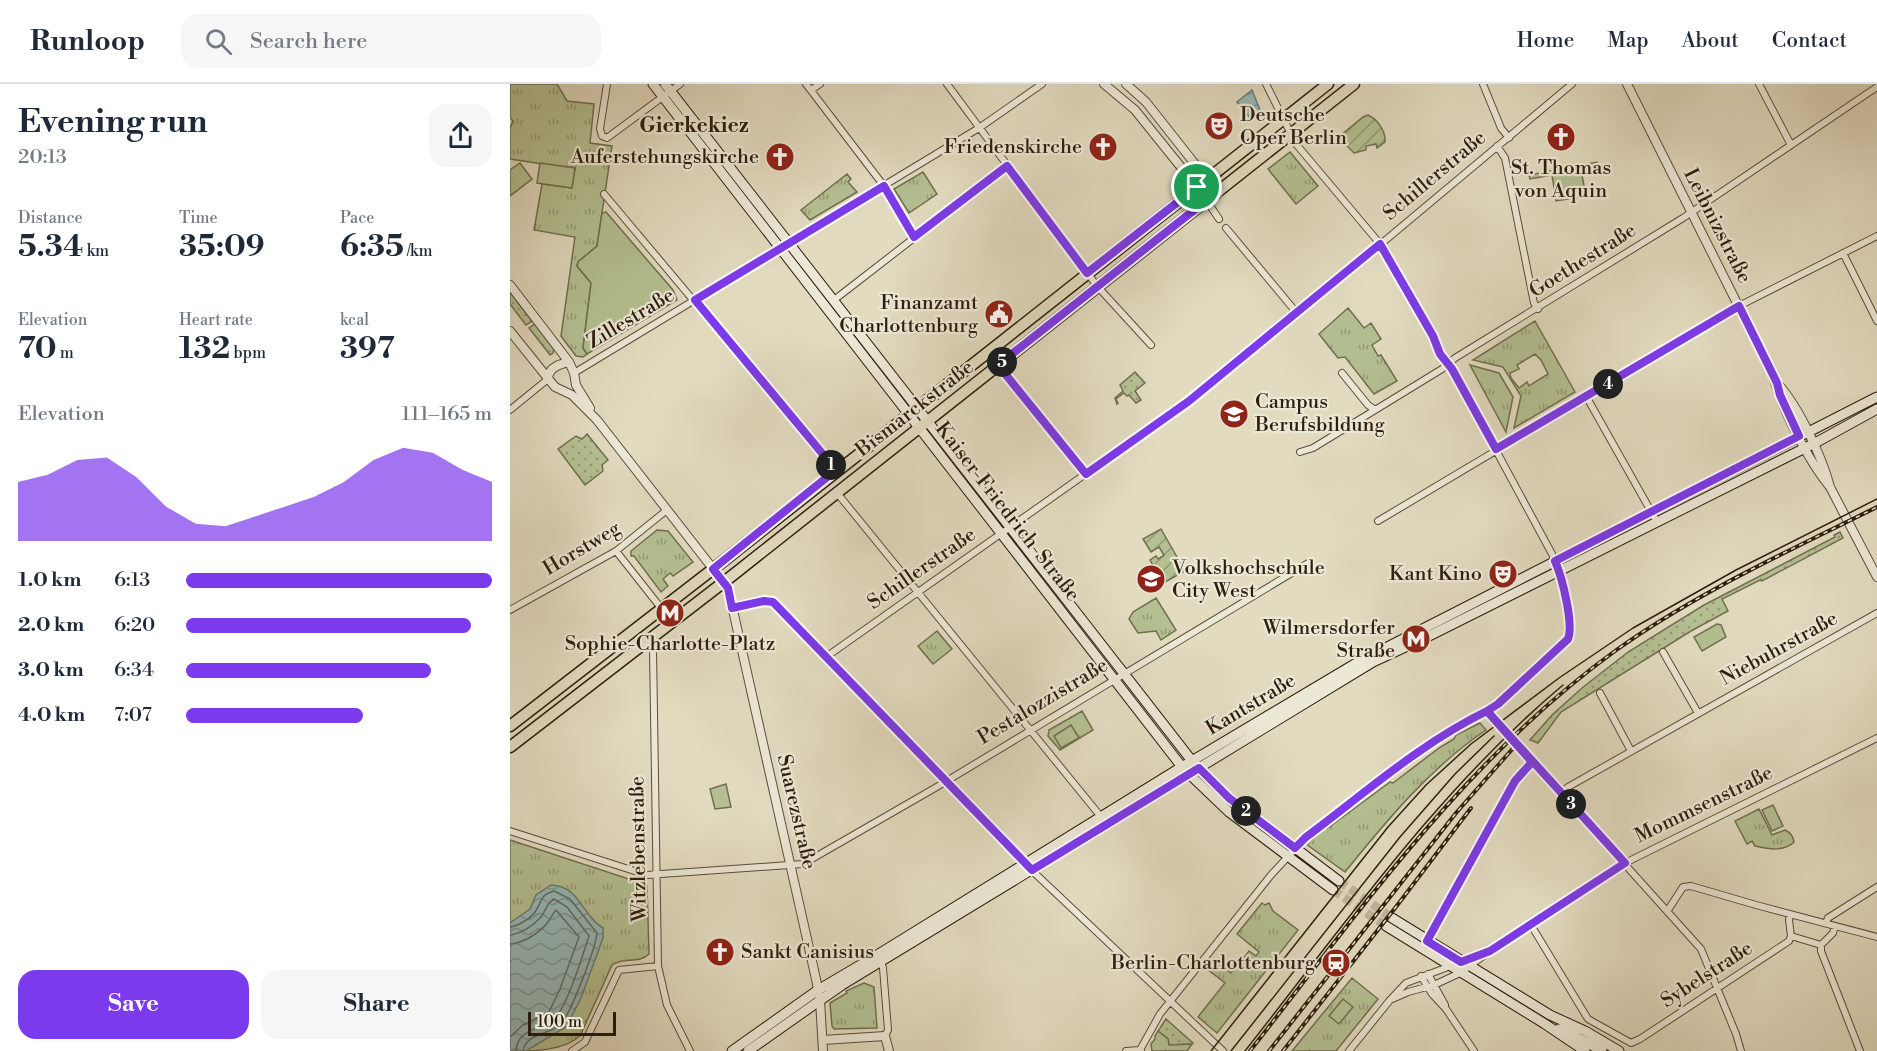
<!DOCTYPE html>
<html lang="en">
<head>
<meta charset="utf-8">
<style>
	:root { --surface:#fff; --page:#f6f6f7; --text:#1f2937; --muted:#747a83; --line:#e0e1e3; --accent:#7c3aed }
	body { margin:0; font-family:"Libre Bodoni",serif; background:var(--page); color:var(--text); height:100vh; display:flex; flex-direction:column; font-size:22px; white-space:nowrap }
	* { box-sizing:border-box; margin:0 }
	p { font-size:20px; color:var(--muted) }
	.icon { flex:none; width:33px; height:33px; fill:none; stroke:currentColor; stroke-width:2; stroke-linecap:round; stroke-linejoin:round }
	.map { position:relative; flex:1; overflow:hidden }
	.details { display:flex; flex-direction:column; background:var(--surface); width:510px }
	.details>* { flex:none }
	.scale { position:absolute; left:18px; bottom:15px; width:88px; box-sizing:border-box; padding-left:6px; border:3px solid #2d1e0d; border-top:0; font-size:16px; line-height:21px; white-space:nowrap; color:#2d1e0d; -webkit-text-stroke:4px #ece8d6; paint-order:stroke }
	.pin { position:absolute; display:grid; place-items:center; width:51px; height:51px; color:#fff; margin:-26px; border:3px solid #fff; border-radius:50%; box-shadow:0 2px 6px #0007 }
	.km { position:absolute; width:30px; height:30px; margin:-15px; border-radius:50%; background:#222; color:#fff; font-size:16px; line-height:30px; text-align:center }
	.round { display:grid; place-items:center; flex:none; width:63px; height:63px; border-radius:18px; background:var(--page) }
	.overview { display:flex; align-items:center; justify-content:space-between; height:102px; padding:0 18px }
	h1 { font-size:33px; font-weight:700; line-height:45px }
	.metrics { display:grid; grid-template-columns:repeat(3,1fr); gap:9px; height:102px; padding:6px 18px }
	.metrics div { display:grid; align-content:center }
	.metrics b { font-size:30px; font-weight:700 }
	.metrics small { font-size:16px; font-weight:400 }
	.metrics p { font-size:16px }
	.chart { height:168px; padding:12px 18px }
	.chart p { display:flex; justify-content:space-between }
	.chart svg { width:100%; height:108px; margin-top:6px; fill:var(--accent); opacity:.7 }
	.action { display:flex; gap:12px; margin-top:auto; padding:12px 18px }
	.action a { flex:1; height:69px; border-radius:18px; background:var(--accent); color:#fff; font-size:24px; font-weight:700; line-height:69px; text-align:center }
	.action a+a { background:var(--page); color:var(--text) }
	ul { padding:0 18px; list-style:none; font-size:20px }
	li { display:grid; grid-template-columns:96px 72px 1fr; align-items:center; height:45px }
	li i { height:15px; border-radius:8px; background:var(--accent) }
	header { display:flex; align-items:center; gap:36px; box-sizing:border-box; height:84px; padding:0 30px; background:var(--surface); border-bottom:2px solid var(--line) }
	header strong { font-size:28px }
	nav { display:flex; gap:33px; margin-inline-start:auto; font-size:21px }
	.search { width:420px; height:54px; background:var(--page); display:flex; align-items:center; gap:15px; box-sizing:border-box; padding:0 21px; border-radius:18px; color:var(--muted); font-size:22px }
	main { display:flex; flex:1; min-height:0 }
	.map>svg:first-child { display:block }
	.grass { fill:url(#grass-dots); stroke:#706f50; stroke-width:1.5 }
	.park { fill:url(#park-tufts); stroke:#706f50; stroke-width:1.5; fill-rule:evenodd }
	.garden { fill:url(#garden-furrows); stroke:#706f50; stroke-width:1.5 }
	.pitch { fill:#b4c092; stroke:#706f50; stroke-width:1.5 }
	.water { fill:url(#water-waves); stroke:#6c7b74; stroke-width:1.5 }
	.lines { fill:none; stroke-linecap:round; stroke-linejoin:round }
	.shore { stroke:#626c63; stroke-width:1.5 }
	.secondary-tunnel { stroke:#beb59c; stroke-width:9; stroke-dasharray:9 4.5; stroke-linecap:butt }
	.minor-casing { stroke:#5a4d3a; stroke-width:8 }
	.tertiary-casing { stroke:#5a4d3a; stroke-width:10 }
	.secondary-casing { stroke:#2d1e0d; stroke-width:11 }
	.primary-casing { stroke:#2d1e0d; stroke-width:13 }
	.minor { stroke:#ece8d6; stroke-width:6 }
	.tertiary { stroke:#ece8d6; stroke-width:8 }
	.secondary { stroke:#ece8d6; stroke-width:9 }
	.primary { stroke:#e2dbc0; stroke-width:10 }
	.tram { stroke:#2d1e0d; stroke-width:1.5 }
	.rail-casing { stroke:#2d1e0d; stroke-width:4 }
	.rail { stroke:#ece8d6; stroke-width:1.5; stroke-dasharray:4.5; stroke-linecap:butt }
	.route-casing { stroke:#fff; stroke-width:12 }
	.route { stroke:#7c3aed; stroke-width:8 }
	.labels { text-anchor:middle; dominant-baseline:central; stroke-width:4.5; stroke-linejoin:round; paint-order:stroke }
	.poi-label { font-size:20px; fill:#2d1e0d; stroke:#ece8d6; text-anchor:end }
	.street-label { font-size:20px; fill:#2d1e0d; stroke:#ece8d6 }
	.neighbourhood-label { font-size:21px; font-weight:bold; fill:#2d1e0d; stroke:#ece8d6 }
</style>
</head>
<body>
<header>
<strong>Runloop</strong>
<div class="search"><svg class="icon" aria-label="search" viewBox="0 0 24 24"><circle cx="10" cy="10" r="6"/><path d="M15 15l6 6"/></svg>Search here</div>
<nav><a>Home</a><a>Map</a><a>About</a><a>Contact</a></nav>
</header>
<main>
<section class="details">
<div class="overview"><div><h1>Evening run</h1><p>20:13</p></div><a class="round"><svg class="icon" aria-label="share" viewBox="0 0 24 24"><path d="M12 15V3M7 8l5-5 5 5M5 13v7h14v-7"/></svg></a></div>
<div class="metrics">
<div><p>Distance</p><b>5.34<small> km</small></b></div>
<div><p>Time</p><b>35:09</b></div>
<div><p>Pace</p><b>6:35<small> /km</small></b></div>
</div>
<div class="metrics">
<div><p>Elevation</p><b>70<small> m</small></b></div>
<div><p>Heart rate</p><b>132<small> bpm</small></b></div>
<div><p>kcal</p><b>397</b></div>
</div>
<div class="chart"><p><span>Elevation</span>111–165 m</p>
<svg viewBox="0 0 160 44" preserveAspectRatio="none"><path d="M0 44V20L10 17L20 11L30 10L40 18L50 30L60 37L70 38L80 34L90 30L100 26L110 20L120 11L130 6L140 8L150 15L160 20V44z"/></svg>
</div>
<ul>
<li><b>1.0 km</b>6:13<i style="width:100%"></i></li>
<li><b>2.0 km</b>6:20<i style="width:93%"></i></li>
<li><b>3.0 km</b>6:34<i style="width:80%"></i></li>
<li><b>4.0 km</b>7:07<i style="width:58%"></i></li>
</ul>
<div class="action"><a>Save</a><a>Share</a></div>
</section>
<div class="map">
<svg width="1367" height="967" viewBox="0 0 1367 967">
	<defs>
		<pattern id="grass-dots" width="8" height="8" patternUnits="userSpaceOnUse" patternTransform="scale(1.5)"><rect width="8" height="8" fill="#b4c092"/><path d="M2 2h.1M6 6h.1" fill="none" stroke="#939b76" stroke-width="1.8" stroke-linecap="round"/></pattern>
		<pattern id="park-tufts" width="24" height="20" patternUnits="userSpaceOnUse" patternTransform="scale(1.5)"><rect width="24" height="20" fill="#b4c092"/><path d="M3 7l-1-3M5 7V3M7 7l1-3M15 17l-1-3M17 17v-4M19 17l1-3" fill="none" stroke="#939b76"/></pattern>
		<pattern id="garden-furrows" width="10" height="10" patternUnits="userSpaceOnUse" patternTransform="scale(1.5)"><rect width="10" height="10" fill="#b4c092"/><path d="M-1 1l2-2M0 10L10 0M9 11l2-2" fill="none" stroke="#939b76"/></pattern>
		<pattern id="water-waves" width="16" height="10" patternUnits="userSpaceOnUse" patternTransform="scale(1.5)"><rect width="16" height="10" fill="#96b9b9"/><path d="M0 5q4-4 8 0t8 0" fill="none" stroke="#7b9695"/></pattern>
	</defs>
	<rect width="100%" height="100%" fill="#e2dbc0"/>
	<filter id="stains"><feTurbulence type="fractalNoise" baseFrequency=".00333" numOctaves="4"/><feColorMatrix values="0 0 0 0 .2 0 0 0 0 .09 0 0 0 0 .02 0 0 0 .5 -.17"/></filter>
	<radialGradient id="worn" r=".72"><stop offset=".6" stop-color="#630" stop-opacity="0"/><stop offset="1" stop-color="#630" stop-opacity=".3"/></radialGradient>
	<path class="grass" d="M 0,208 L 22,237 L 16,241 L 0,220 Z
		M 25,240 L 44,265 L 43,269 L 40,271 L 19,244 Z
		M 625,288 L 635,299 L 625,307 L 631,316 L 626,319 L 619,311 L 617,312 L 614,309 L 606,315 L 608,319 L 607,320 L 605,314 L 613,307 L 610,301 Z
		M 77,350 L 98,376 L 92,381 L 93,387 L 75,401 L 48,365 L 66,352 L 72,355 Z
		M 1330,448 L 1333,454 L 1252,497 L 1250,496 L 1212,515 L 1218,527 L 1181,547 L 1051,628 L 1028,659 L 1020,656 L 1042,631 L 1072,604 L 1118,568 L 1194,521 L 1325,453 L 1324,451 Z
		M 656,935 L 683,959 L 682,960 L 659,961 L 658,955 L 648,947 Z"/>
	<path class="park" d="M 0,0 L 47,0 L 57,17 L 84,20 L 80,59 L 102,62 L 87,162 L 68,178 L 67,182 L 81,199 L 73,264 L 77,270 L 73,273 L 66,272 L 51,252 L 65,153 L 24,146 L 32,100 L 62,104 L 65,85 L 0,75 L 0,44 L 3,37 L 0,33 Z
		M 780,68 L 808,102 L 786,120 L 758,85 Z
		M 413,88 L 427,110 L 399,129 L 384,105 Z
		M 337,90 L 341,95 L 338,98 L 347,108 L 300,136 L 291,126 Z
		M 838,224 L 854,244 L 861,239 L 871,255 L 862,261 L 868,272 L 871,271 L 887,297 L 864,310 L 835,273 L 828,274 L 809,250 Z
		M 1025,237 L 1065,308 L 1004,344 L 1011,312 L 993,283 L 963,276 ZM 1025,270 L 1031,276 L 1038,290 L 1019,302 L 1017,298 L 1009,304 L 1001,294 L 1000,289 L 1009,285 L 1007,281 Z
		M 960,281 L 989,289 L 1003,313 L 996,348 Z
		M 147,446 L 158,447 L 183,478 L 163,492 L 160,489 L 153,495 L 158,502 L 151,508 L 124,472 L 121,472 L 121,467 Z
		M 646,514 L 666,546 L 651,556 L 646,547 L 628,549 L 619,535 L 623,528 Z
		M 427,547 L 442,565 L 423,580 L 408,562 Z
		M 572,627 L 583,646 L 550,666 L 538,652 L 539,646 Z
		M 970,639 L 976,646 C 921,683 877,736 835,788 L 796,760 L 815,744 L 819,743 L 880,698 L 883,699 L 929,664 L 944,655 L 946,651 Z
		M 1249,725 L 1262,751 L 1275,746 C 1281,749 1283,752 1284,758 C 1274,768 1258,765 1245,762 L 1242,757 L 1237,760 L 1225,737 Z
		M 0,756 L 137,801 L 139,870 C 129,880 113,873 102,881 L 70,952 C 53,967 24,967 0,967 Z
		M 752,819 L 755,821 L 759,819 L 763,827 L 788,846 L 707,949 L 688,933 L 715,899 L 697,885 L 704,876 L 721,889 L 729,879 L 732,882 L 735,878 L 732,876 L 739,867 L 746,872 L 749,868 L 727,850 Z
		M 842,894 L 868,915 L 826,967 L 782,967 Z
		M 354,899 L 364,903 L 367,944 L 324,945 L 322,942 L 320,919 L 337,909 L 336,907 Z
		M 648,947 L 658,955 L 659,961 L 682,960 L 677,967 L 642,967 L 641,960 L 645,955 L 645,952 Z"/>
	<path class="garden" d="M 858,31 C 867,35 876,47 875,58 L 867,64 L 866,60 L 856,62 L 856,66 L 844,69 L 831,56 L 831,51 L 853,33 Z
		M 651,445 L 675,487 L 655,498 L 652,497 L 640,476 L 646,472 L 648,475 L 654,471 L 649,463 L 641,468 L 633,455 Z"/>
	<path class="pitch" d="M 1087,78 L 1088,82 L 1071,86 L 1076,112 L 1046,117 L 1042,91 L 1020,95 L 1019,91 Z
		M 10,79 L 22,95 L 0,112 L 0,86 Z
		M 30,79 L 65,84 L 62,104 L 27,99 Z
		M 96,128 L 163,206 L 167,216 L 77,270 L 73,264 L 81,199 L 67,182 L 68,178 L 87,162 L 92,129 Z
		M 1207,540 L 1211,541 L 1216,553 L 1192,567 L 1184,553 Z
		M 561,641 L 569,654 L 551,664 L 544,652 Z
		M 216,700 L 221,723 L 205,725 L 200,705 Z
		M 1263,721 L 1273,742 L 1262,747 L 1252,726 Z
		M 833,915 L 843,923 L 829,940 L 819,932 Z"/>
	<path class="water" d="M 742,6 L 750,26 L 740,34 L 727,18 Z
		M 41,801 C 70,802 72,832 93,844 L 93,854 L 71,914 L 56,943 L 16,967 L 0,967 L 0,839 L 20,825 L 26,811 Z"/>
	<g class="lines">
		<path class="shore" d="M 0,843 C 8,842 20,835 25,828 C 33,817 28,812 44,807 L 60,815 L 87,849 C 86,863 60,932 50,941 C 40,950 15,950 13,967
			M 0,851 C 10,850 23,842 30,834 C 37,827 35,820 44,815 L 57,823 L 79,852 C 72,873 59,917 46,933 C 37,945 7,943 6,967
			M 0,860 C 13,859 30,849 38,838 C 41,834 43,829 46,826 L 69,853 L 50,905 L 39,928 L 13,941 L 0,953"/>
		<path class="secondary-tunnel" d="M 829,797 L 882,834
			M 823,806 L 876,842"/>
		<g class="minor-casing">
			<path id="minor" d="M 97,0 L 90,45 L 92,52 L 97,54 L 170,0
				M 296,0 L 374,102 L 404,153
				M 437,0 L 587,202 L 641,261
				M 973,0 L 991,44 L 999,54
				M 1249,0 L 1281,61
				M 301,6 L 310,0
				M 987,62 L 995,74 L 1024,219 L 1028,225
				M 94,110 L 326,386
				M 697,117 L 709,135
				M 716,144 L 786,228
				M 1333,169 L 1367,237
				M 324,216 L 497,82
				M 488,281 L 576,390
				M 64,289 L 469,44 L 532,0
				M 832,289 L 858,321 L 865,326
				M 1076,312 L 1147,438
				M 0,326 L 38,295
				M 790,368 L 803,364 L 932,285 L 945,274 L 1173,134 L 1367,3
				M 327,409 L 592,734
				M 868,437 L 1229,222 L 1367,152
				M 106,467 L 151,524
				M 221,524 L 254,517 L 263,517 L 515,780 L 713,967
				M 0,526 L 106,467 L 157,426
				M 137,557 L 143,566 L 148,882 L 157,921 L 180,967
				M 1153,568 L 1188,629
				M 316,573 L 679,317 L 784,230 L 798,221 L 1062,0
				M 1090,609 L 1121,667
				M 977,627 L 1191,865 L 1226,950 L 1231,967
				M 1051,709 L 1058,703 L 1367,529
				M 0,747 L 137,791 L 293,780 L 425,704 L 800,478
				M 1158,826 L 1173,803 L 1181,802 L 1246,821 L 1367,853
				M 1280,830 L 1279,836 L 1281,852
				M 1316,839 L 1318,834 L 1367,803
				M 1021,841 L 1078,935 L 1121,959 L 1130,955 L 1279,857 L 1281,852
				M 1281,852 L 1311,861
				M 917,857 L 1005,698 L 1010,690 L 1022,678
				M 1311,861 L 1311,867 L 1350,967
				M 1311,861 L 1323,849 L 1325,842
				M 371,878 L 373,884 L 378,946 L 375,952
				M 918,890 L 935,921
				M 911,892 L 922,910 L 936,925 L 964,967
				M 880,916 L 898,908 L 924,901 L 950,889 L 980,867 L 1115,779 L 1367,654
				M 62,967 L 75,958 L 109,886 L 148,882
				M 616,967 L 630,966
				M 631,967 L 630,966 L 650,930 L 761,791 L 796,753 L 929,654 L 985,622 L 1057,555 L 1060,549 L 1052,495 L 1042,470 L 942,285 L 933,275 L 923,252 L 876,167 L 786,60 L 756,0
				M 839,967 L 880,916 L 896,899 L 977,868"/>
		</g>
		<g class="tertiary-casing">
			<path id="tertiary" d="M 594,0 L 625,26 L 687,103 L 697,117
				M 616,0 L 636,18 L 707,108
				M 1117,0 L 1258,281 C 1263,291 1266,301 1270,312 C 1280,340 1301,380 1320,403
				M 0,201 L 59,278 L 64,289 L 66,301 L 80,324
				M 0,247 L 45,303 L 62,311 L 87,336 L 218,504 L 306,895 L 310,916 L 313,967
				M 38,295 C 38,284 49,280 59,278
				M 1268,300 C 1289,323 1312,373 1320,403 L 1367,493
				M 313,956 L 375,952 L 379,967"/>
		</g>
		<g class="secondary-casing">
			<path id="secondary" d="M 143,0 L 672,683 L 719,728 L 823,806
				M 155,0 L 682,677 L 719,714 L 829,797
				M 882,834 L 1040,931 L 1075,947 L 1109,967
				M 876,842 L 1035,940 L 1075,967
				M 1049,945 L 1061,950 L 1092,967
				M 222,967 L 308,906 L 364,873 L 665,687 L 848,578 L 1367,313
				M 238,967 L 332,901 L 863,578 L 915,554 L 1307,358 L 1367,325"/>
		</g>
		<g class="primary-casing">
			<path id="primary" d="M 0,642 L 216,475 L 818,0
				M 0,663 L 223,491 L 844,0"/>
		</g>
		<use href="#minor" class="minor"/>
		<use href="#tertiary" class="tertiary"/>
		<use href="#secondary" class="secondary"/>
		<use href="#primary" class="primary"/>
		<path class="tram" d="M 701,967 L 878,743 L 916,701 L 961,660 L 1049,594 L 1123,544 L 1226,486 L 1367,415
			M 721,967 L 890,753 L 945,690 L 984,652
			M 735,967 C 835,840 929,705 1053,601"/>
		<g class="rail-casing">
			<path id="rail" d="M 740,967 C 853,823 956,675 1105,567 C 1186,509 1279,467 1367,423
				M 759,967 L 946,729 L 1005,662
				M 773,967 L 889,819 L 961,724"/>
		</g>
		<use href="#rail" class="rail"/>
	</g>
	<g class="lines">
		<g class="route-casing">
			<path id="route" d="M 687,103 L 577,189 L 497,82 L 404,153 L 374,102 L 185,216 L 326,386 L 203,485 L 218,504 L 222,524 L 254,517 L 263,518 L 522,786 L 689,684 L 719,714 L 785,764 L 796,753 C 855,709 911,659 977,627 L 1022,678 L 1005,697 L 917,857 L 951,878 L 980,867 L 1115,779 L 977,627 L 988,620 L 1058,555 C 1064,540 1052,493 1045,477 L 1289,352 L 1270,311 L 1267,299 L 1229,222 L 986,365 L 942,285 L 930,270 L 923,252 L 870,160 L 679,317 L 576,390 L 488,281 L 707,108 L 696,96 L 687,103"/>
		</g>
		<use href="#route" class="route"/>
	</g>
	<defs>
		<g id="theatre-disc" transform="scale(1.5)"><circle r="9.5" fill="#8f2418" stroke="#ece8d6"/><path d="M-5-5.5Q0-4 5-5.5V0Q5 5 0 6Q-5 5-5 0ZM-3.3-2.5H-1v1.5H-3.3ZM1-2.5H3.3v1.5H1ZM-2.8 1Q0 5.5 2.8 1Z" fill="#fff"/></g>
		<g id="church-disc" transform="scale(1.5)"><circle r="9.5" fill="#8f2418" stroke="#ece8d6"/><path d="M-1.2-6h2.4v3.5h3.3v2.4h-3.3V6h-2.4V-.1h-3.3v-2.4h3.3Z" fill="#fff"/></g>
		<g id="civic-disc" transform="scale(1.5)"><circle r="9.5" fill="#8f2418" stroke="#ece8d6"/><path d="M-.6-6.5H3V-4.5H.6V-3L4-1V1h2V6H-6V1h2V-1L-.6-3ZM-1.2 2.5V6h2.4V2.5Z" fill="#fff"/></g>
		<g id="university-disc" transform="scale(1.5)"><circle r="9.5" fill="#8f2418" stroke="#ece8d6"/><path d="M0-5L7-2L0 1L-7-2ZM-4 1L0 2.5L4 1V4Q0 6-4 4Z" fill="#fff"/></g>
		<g id="metro-disc" transform="scale(1.5)"><circle r="9.5" fill="#8f2418" stroke="#ece8d6"/><path d="M-5.5 5V-5H-3L0 0L3-5H5.5V5H3V-.5L0 4L-3-.5V5Z" fill="#fff"/></g>
		<g id="station-disc" transform="scale(1.5)"><circle r="9.5" fill="#8f2418" stroke="#ece8d6"/><path d="M-3-6H3Q5-6 5-4V2Q5 4 3 4L4.5 6H3L1.5 4h-3L-3 6H-4.5L-3 4Q-5 4-5 2V-4Q-5-6-3-6ZM-3.5-4v3h7v-3ZM-3.5 1v1.5H-2V1ZM2 1v1.5H3.5V1Z" fill="#fff"/></g>
	</defs>
	<g fill-rule="evenodd">
		<use href="#theatre-disc" x="709" y="42"/>
		<use href="#church-disc" x="1051" y="53"/>
		<use href="#church-disc" x="593" y="63"/>
		<use href="#church-disc" x="270" y="73"/>
		<use href="#civic-disc" x="489" y="230"/>
		<use href="#university-disc" x="724" y="330"/>
		<use href="#theatre-disc" x="993" y="490"/>
		<use href="#university-disc" x="641" y="495"/>
		<use href="#metro-disc" x="160" y="529"/>
		<use href="#metro-disc" x="906" y="555"/>
		<use href="#church-disc" x="210" y="868"/>
		<use href="#station-disc" x="826" y="879"/>
	</g>
	<g class="labels">
		<g class="poi-label">
			<text x="730" y="31" text-anchor="start">Deutsche<tspan x="730" dy="23">Oper Berlin</tspan></text>
			<text x="572" y="63">Friedenskirche</text>
			<text x="249" y="73">Auferstehungskirche</text>
			<text x="1051" y="84" text-anchor="middle">St. Thomas<tspan x="1051" dy="23">von Aquin</tspan></text>
			<text x="468" y="219">Finanzamt<tspan x="468" dy="23">Charlottenburg</tspan></text>
			<text x="745" y="318" text-anchor="start">Campus<tspan x="745" dy="23">Berufsbildung</tspan></text>
			<text x="662" y="484" text-anchor="start">Volkshochschule<tspan x="662" dy="23">City West</tspan></text>
			<text x="972" y="490">Kant Kino</text>
			<text x="885" y="544">Wilmersdorfer<tspan x="885" dy="23">Straße</tspan></text>
			<text x="160" y="560" text-anchor="middle">Sophie-Charlotte-Platz</text>
			<text x="231" y="868" text-anchor="start">Sankt Canisius</text>
			<text x="805" y="879">Berlin-Charlottenburg</text>
		</g>
		<g class="street-label">
			<text transform="translate(925 92) rotate(-40)">Schillerstraße</text>
			<text transform="translate(1207 142) rotate(63)">Leibnizstraße</text>
			<text transform="translate(1073 177) rotate(-32)">Goethestraße</text>
			<text transform="translate(121 235) rotate(-31)">Zillestraße</text>
			<text transform="translate(405 325) rotate(-38)">Bismarckstraße</text>
			<text transform="translate(497 428) rotate(52)">Kaiser-Friedrich-Straße</text>
			<text transform="translate(72 465) rotate(-31)">Horstweg</text>
			<text transform="translate(412 485) rotate(-35)">Schillerstraße</text>
			<text transform="translate(1269 565) rotate(-29)">Niebuhrstraße</text>
			<text transform="translate(533 618) rotate(-31)">Pestalozzistraße</text>
			<text transform="translate(741 621) rotate(-31)">Kantstraße</text>
			<text transform="translate(1194 721) rotate(-26)">Mommsenstraße</text>
			<text transform="translate(286 728) rotate(77)">Suarezstraße</text>
			<text transform="translate(129 765) rotate(-91)">Witzlebenstraße</text>
			<text transform="translate(1197 891) rotate(-33)">Sybelstraße</text>
		</g>
		<g class="neighbourhood-label">
			<text x="184" y="42">Gierkekiez</text>
		</g>
	</g>
	<rect width="100%" height="100%" filter="url(#stains)"/>
	<rect width="100%" height="100%" fill="url(#worn)"/>
</svg>
<div class="scale">100 m</div>
<div class="pin" style="left:687px;top:103px;background:#1e9e55"><svg class="icon" aria-label="arrive" viewBox="0 0 24 24"><path d="M6 21V4h12l-3 4 3 4H6"/></svg></div>
<b class="km" style="left:321px;top:381px">1</b>
<b class="km" style="left:736px;top:727px">2</b>
<b class="km" style="left:1061px;top:720px">3</b>
<b class="km" style="left:1098px;top:300px">4</b>
<b class="km" style="left:492px;top:278px">5</b>
</div>
</main>
</body>
</html>
